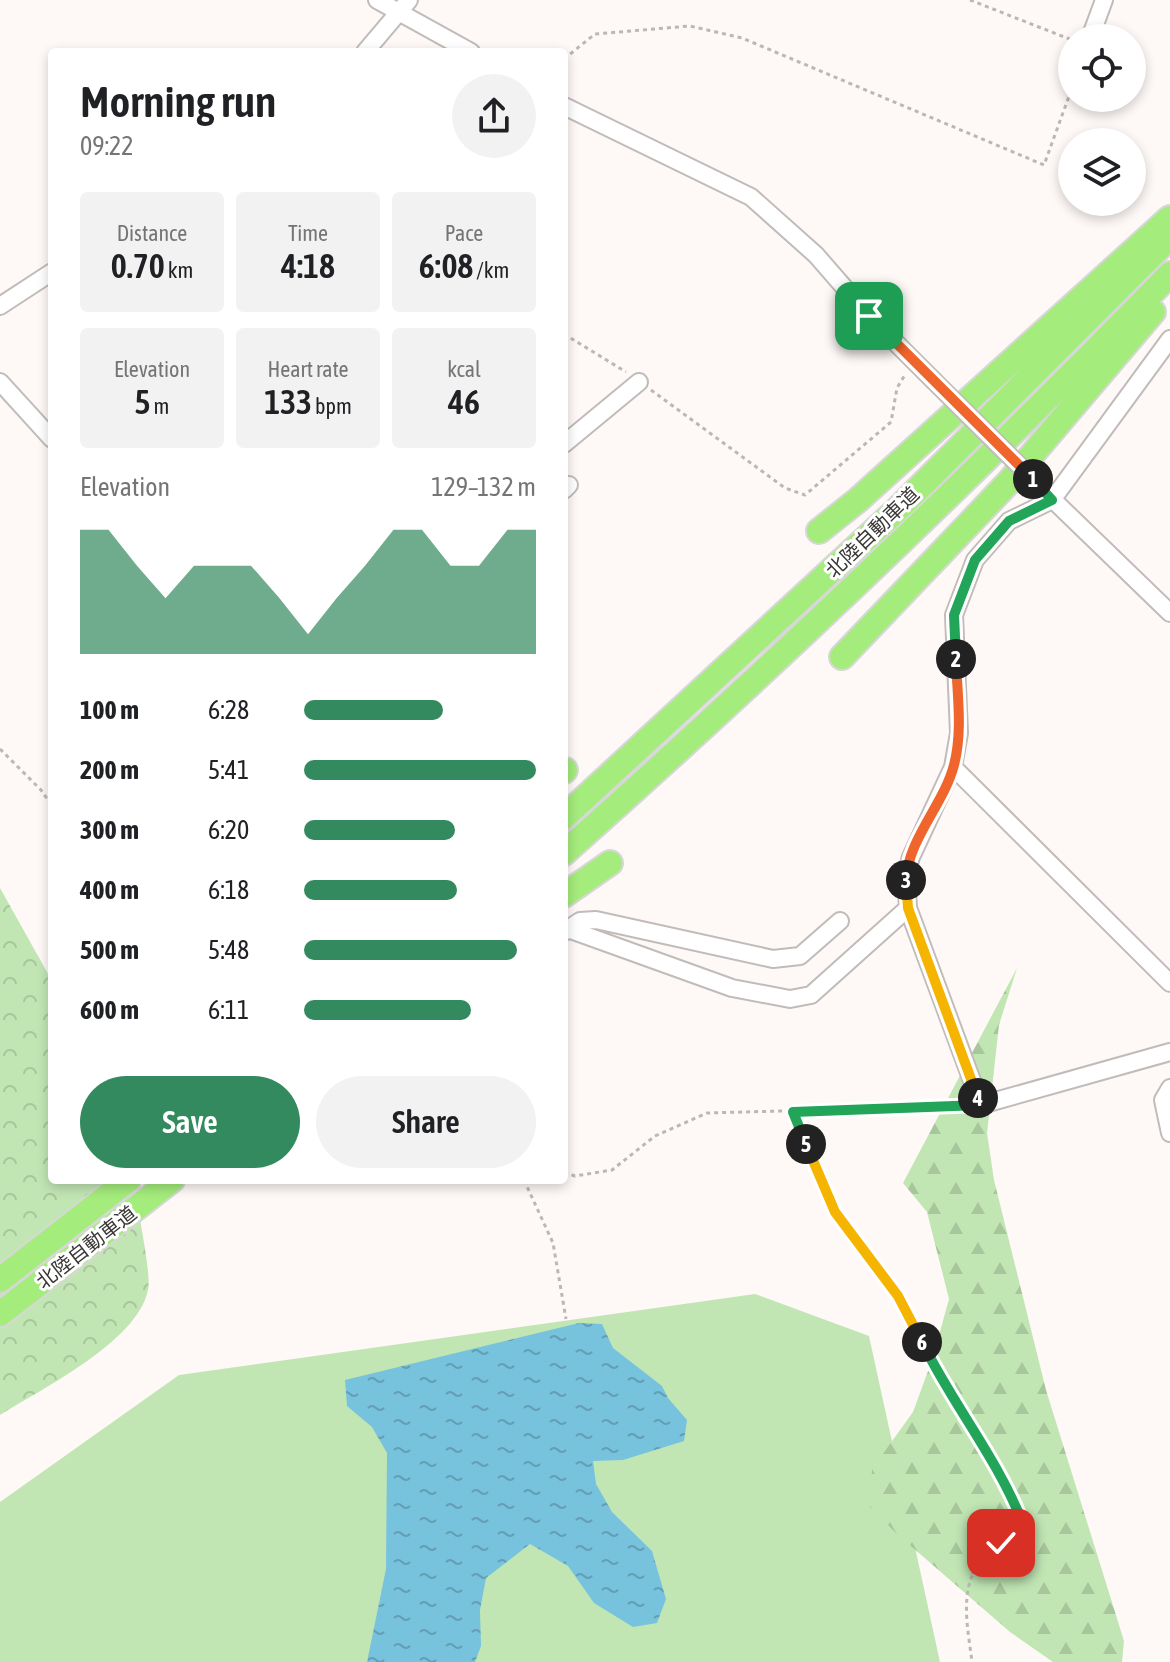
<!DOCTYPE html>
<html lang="en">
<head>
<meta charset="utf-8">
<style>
	:root { --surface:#fff; --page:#f2f2f2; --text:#202124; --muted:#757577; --accent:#338a5e }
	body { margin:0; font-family:"Asap Condensed","Noto Sans JP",sans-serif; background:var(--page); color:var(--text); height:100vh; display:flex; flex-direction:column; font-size:30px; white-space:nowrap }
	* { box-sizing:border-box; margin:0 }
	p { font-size:26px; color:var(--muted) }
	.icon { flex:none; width:44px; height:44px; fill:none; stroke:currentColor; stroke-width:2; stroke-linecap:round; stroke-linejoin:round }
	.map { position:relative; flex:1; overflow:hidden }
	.details { position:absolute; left:48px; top:48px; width:520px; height:1136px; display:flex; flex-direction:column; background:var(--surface); border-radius:8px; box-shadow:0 4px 12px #0003 }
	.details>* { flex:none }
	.fabs { position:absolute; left:1058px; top:24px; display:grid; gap:16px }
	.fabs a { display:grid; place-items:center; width:88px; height:88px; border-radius:50%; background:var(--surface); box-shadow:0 4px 12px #0003; font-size:40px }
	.pin { position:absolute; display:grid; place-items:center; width:68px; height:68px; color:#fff; margin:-34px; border-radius:16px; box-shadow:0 4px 12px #0006 }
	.km { position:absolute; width:40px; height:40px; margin:-20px; border-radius:50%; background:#222; color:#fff; font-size:22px; line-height:40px; text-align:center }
	.round { display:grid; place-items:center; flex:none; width:84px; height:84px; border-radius:42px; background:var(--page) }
	.head { display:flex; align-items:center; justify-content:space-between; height:136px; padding:0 32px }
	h1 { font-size:44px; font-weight:600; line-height:60px }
	.figures { display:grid; grid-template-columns:repeat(3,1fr); gap:12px; height:136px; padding:8px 32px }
	.figures div { display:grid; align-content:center; border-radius:8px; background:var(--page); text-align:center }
	.figures b { font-size:34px; font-weight:600 }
	.figures small { font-size:22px; font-weight:400 }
	.figures p { font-size:22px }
	.chart { height:224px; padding:16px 32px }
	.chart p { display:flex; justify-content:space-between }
	.chart svg { width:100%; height:144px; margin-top:8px; fill:var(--accent); opacity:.7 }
	.action { display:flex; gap:16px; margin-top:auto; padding:16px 32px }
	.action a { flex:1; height:92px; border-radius:48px; background:var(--accent); color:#fff; font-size:32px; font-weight:600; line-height:92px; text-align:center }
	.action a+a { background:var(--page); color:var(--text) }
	ul { padding:0 32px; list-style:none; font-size:26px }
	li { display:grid; grid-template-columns:128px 96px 1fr; align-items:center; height:60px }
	li i { height:20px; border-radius:10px; background:var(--accent) }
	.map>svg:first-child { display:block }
	.grass { fill:#c1e6b4 }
	.forest { fill:url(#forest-firs) }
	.park { fill:url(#park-crowns) }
	.water { fill:url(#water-ripples) }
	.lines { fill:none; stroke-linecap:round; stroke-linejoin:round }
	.minor-casing { stroke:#c1bcb9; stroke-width:20 }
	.highway-casing { stroke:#d8d7d7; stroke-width:28 }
	.path { stroke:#bcb7b5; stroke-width:3; stroke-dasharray:4 4; stroke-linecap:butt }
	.minor { stroke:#fff; stroke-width:16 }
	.highway { stroke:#a4ec7c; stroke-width:24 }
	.minor-bridge-casing { stroke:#c1bcb9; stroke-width:20; stroke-linecap:butt }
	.minor-bridge { stroke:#fff; stroke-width:16 }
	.split-1-casing { stroke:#fff; stroke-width:16 }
	.split-2-casing { stroke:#fff; stroke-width:16 }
	.split-3-casing { stroke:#fff; stroke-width:16 }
	.split-4-casing { stroke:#fff; stroke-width:16 }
	.split-5-casing { stroke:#fff; stroke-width:16 }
	.split-6-casing { stroke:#fff; stroke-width:16 }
	.split-7-casing { stroke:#fff; stroke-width:16 }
	.split-1 { stroke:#f0652b; stroke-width:10 }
	.split-2 { stroke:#22a559; stroke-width:10 }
	.split-3 { stroke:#f0652b; stroke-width:10 }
	.split-4 { stroke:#f5b400; stroke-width:10 }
	.split-5 { stroke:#22a559; stroke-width:10 }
	.split-6 { stroke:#f5b400; stroke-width:10 }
	.split-7 { stroke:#22a559; stroke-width:10 }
	.labels { text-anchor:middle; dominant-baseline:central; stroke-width:6; stroke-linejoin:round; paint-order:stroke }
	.street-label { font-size:20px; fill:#3a3736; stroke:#fff }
</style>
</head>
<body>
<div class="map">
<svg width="1170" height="1662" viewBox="0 0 1170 1662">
	<defs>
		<pattern id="forest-firs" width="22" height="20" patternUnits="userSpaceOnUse" patternTransform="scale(2)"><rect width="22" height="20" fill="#c1e6b4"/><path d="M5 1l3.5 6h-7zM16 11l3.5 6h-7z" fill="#a7c69b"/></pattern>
		<pattern id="park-crowns" width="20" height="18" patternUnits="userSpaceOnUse" patternTransform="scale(2)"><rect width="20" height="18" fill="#c1e6b4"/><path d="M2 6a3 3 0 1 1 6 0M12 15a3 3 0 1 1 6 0" fill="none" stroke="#a7c69b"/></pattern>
		<pattern id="water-ripples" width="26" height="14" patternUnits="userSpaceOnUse" patternTransform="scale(2)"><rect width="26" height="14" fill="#77c2dd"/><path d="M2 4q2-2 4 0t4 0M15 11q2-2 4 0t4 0" fill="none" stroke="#639eb4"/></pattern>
	</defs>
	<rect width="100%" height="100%" fill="#fef8f6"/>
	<path class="grass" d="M 755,1294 L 869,1336 L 940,1662 L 0,1662 L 0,1502 L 179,1375 Z"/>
	<path class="forest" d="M 1017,968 L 999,1025 L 987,1133 L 994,1180 L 1046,1390 L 1124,1641 L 1122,1662 L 1053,1662 L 1010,1632 L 897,1534 L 870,1507 L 872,1469 L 913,1412 L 933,1357 L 949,1299 L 927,1212 L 903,1183 Z"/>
	<path class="park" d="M 0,888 L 52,981 L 52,1180 L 133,1180 C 136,1201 152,1274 148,1290 C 137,1342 43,1388 0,1415 Z"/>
	<path class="water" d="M 579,1323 L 602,1324 L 613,1348 L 662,1386 L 668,1398 L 687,1420 L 684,1441 L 623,1460 L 593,1461 L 596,1484 L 612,1512 L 652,1551 L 666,1599 L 657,1623 L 633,1627 L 594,1603 L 568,1566 L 530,1544 L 486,1578 L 480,1610 L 481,1646 L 475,1662 L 367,1662 L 386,1569 L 387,1453 L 372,1427 L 347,1406 L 345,1380 Z"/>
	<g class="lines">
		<g class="minor-casing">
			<path id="minor" d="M 377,0 L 471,52
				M 1090,38 L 1104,0
				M 365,52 L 409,0
				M 564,106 L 751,197 L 816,255 L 869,316 L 933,380
				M 0,306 L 52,272
				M 1170,339 L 1052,500 L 1009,521 L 975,560 L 954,615 L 959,733 L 953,767 L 911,857 L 906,874 L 908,908 L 981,1105 L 1170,1052
				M 0,382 L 52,439
				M 564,444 L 639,382
				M 564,490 L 569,485
				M 1046,493 L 1170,613
				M 953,767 L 1170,983
				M 568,929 L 580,921 L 596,920 L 773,959 L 800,956 L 840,921
				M 564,932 L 568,929 L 732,988 L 790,999 L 811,995 L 908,908
				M 1170,1088 L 1163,1100 L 1170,1133"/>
		</g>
		<g class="highway-casing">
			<path id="highway" d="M 819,531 L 858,500 L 1170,218
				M 842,657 L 1008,483 L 1153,312
				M 564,771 L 565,770
				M 564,817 L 899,508 L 1170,237
				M 564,853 C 773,667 975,475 1170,274
				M 564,895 L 610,863
				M 0,1280 L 128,1180
				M 0,1314 L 172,1180"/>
		</g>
		<path class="path" d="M 970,0 L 1072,40
			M 564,59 L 595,34 L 690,26 L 742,38 L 1044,165 L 1072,88
			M 564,334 L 626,372
			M 651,390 L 785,488 L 805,495 L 891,422 L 897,388 L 906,373
			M 0,749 L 41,790 L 52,806
			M 793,1112 L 835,1212 L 898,1296 L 963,1417 L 1006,1484 L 1021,1519 C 1012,1526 1009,1535 1001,1543 C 996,1549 987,1553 982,1559 C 958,1587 968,1629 972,1662
			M 564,1172 L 575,1176 L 612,1170 L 655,1136 L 707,1113 L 965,1106
			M 524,1180 L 553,1243 L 566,1319"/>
		<use href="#minor" class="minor"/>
		<use href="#highway" class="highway"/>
		<g class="minor-bridge-casing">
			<path id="minor-bridge" d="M 933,380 L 1042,488"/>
		</g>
		<use href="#minor-bridge" class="minor-bridge"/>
	</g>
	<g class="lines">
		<g class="split-1-casing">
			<path id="split-1" d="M 869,316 L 1033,479"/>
		</g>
		<g class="split-2-casing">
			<path id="split-2" d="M 956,659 L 954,615 L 975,560 L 1009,521 L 1052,500 L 1033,479"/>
		</g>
		<g class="split-3-casing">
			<path id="split-3" d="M 906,880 C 908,839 944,804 954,765 C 963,730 957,694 956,659"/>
		</g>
		<g class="split-4-casing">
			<path id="split-4" d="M 906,880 L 908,908 L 978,1098"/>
		</g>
		<g class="split-5-casing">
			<path id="split-5" d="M 806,1144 L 793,1112 L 981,1105 L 978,1098"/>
		</g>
		<g class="split-6-casing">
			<path id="split-6" d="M 806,1144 L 835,1212 L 898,1296 L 922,1342"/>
		</g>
		<g class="split-7-casing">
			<path id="split-7" d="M 922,1342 C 952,1403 996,1457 1021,1519 L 1014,1524 L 1001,1543"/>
		</g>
		<use href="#split-1" class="split-1"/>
		<use href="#split-2" class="split-2"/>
		<use href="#split-3" class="split-3"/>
		<use href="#split-4" class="split-4"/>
		<use href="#split-5" class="split-5"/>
		<use href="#split-6" class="split-6"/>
		<use href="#split-7" class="split-7"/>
	</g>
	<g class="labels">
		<g class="street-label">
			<text transform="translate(872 532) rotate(-44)">北陸自動車道</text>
			<text transform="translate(86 1247) rotate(-38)">北陸自動車道</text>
		</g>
	</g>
</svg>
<div class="fabs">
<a><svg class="icon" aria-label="locate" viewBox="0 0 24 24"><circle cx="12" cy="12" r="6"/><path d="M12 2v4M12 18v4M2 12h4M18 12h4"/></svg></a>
<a><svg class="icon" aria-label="layers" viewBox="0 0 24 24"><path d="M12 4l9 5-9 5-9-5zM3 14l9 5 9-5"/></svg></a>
</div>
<div class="pin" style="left:869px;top:316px;background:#1e9e55"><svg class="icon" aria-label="arrive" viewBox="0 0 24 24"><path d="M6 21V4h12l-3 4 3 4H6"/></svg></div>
<div class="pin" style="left:1001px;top:1543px;background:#d93025"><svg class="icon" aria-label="check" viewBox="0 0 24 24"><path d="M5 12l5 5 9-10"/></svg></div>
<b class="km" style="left:1033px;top:479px">1</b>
<b class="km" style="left:956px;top:659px">2</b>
<b class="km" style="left:906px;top:880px">3</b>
<b class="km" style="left:978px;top:1098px">4</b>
<b class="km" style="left:806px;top:1144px">5</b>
<b class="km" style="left:922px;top:1342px">6</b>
<section class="details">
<div class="head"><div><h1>Morning run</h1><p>09:22</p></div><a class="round"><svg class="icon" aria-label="share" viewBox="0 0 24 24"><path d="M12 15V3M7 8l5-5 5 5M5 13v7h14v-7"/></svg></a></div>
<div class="figures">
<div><p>Distance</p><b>0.70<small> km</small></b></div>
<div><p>Time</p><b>4:18</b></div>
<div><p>Pace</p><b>6:08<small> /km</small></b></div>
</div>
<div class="figures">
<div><p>Elevation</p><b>5<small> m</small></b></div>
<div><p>Heart rate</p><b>133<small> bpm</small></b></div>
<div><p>kcal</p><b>46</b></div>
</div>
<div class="chart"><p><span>Elevation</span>129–132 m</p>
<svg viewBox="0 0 160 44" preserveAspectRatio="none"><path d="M0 44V6L10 6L20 17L30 27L40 17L50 17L60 17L70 27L80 38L90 27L100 17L110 6L120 6L130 17L140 17L150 6L160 6V44z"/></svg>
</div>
<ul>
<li><b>100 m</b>6:28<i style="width:60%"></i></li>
<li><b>200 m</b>5:41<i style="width:100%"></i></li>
<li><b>300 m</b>6:20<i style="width:65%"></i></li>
<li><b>400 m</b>6:18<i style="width:66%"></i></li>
<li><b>500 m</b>5:48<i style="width:92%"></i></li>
<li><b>600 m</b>6:11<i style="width:72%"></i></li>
</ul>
<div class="action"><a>Save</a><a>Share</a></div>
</section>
</div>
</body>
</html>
